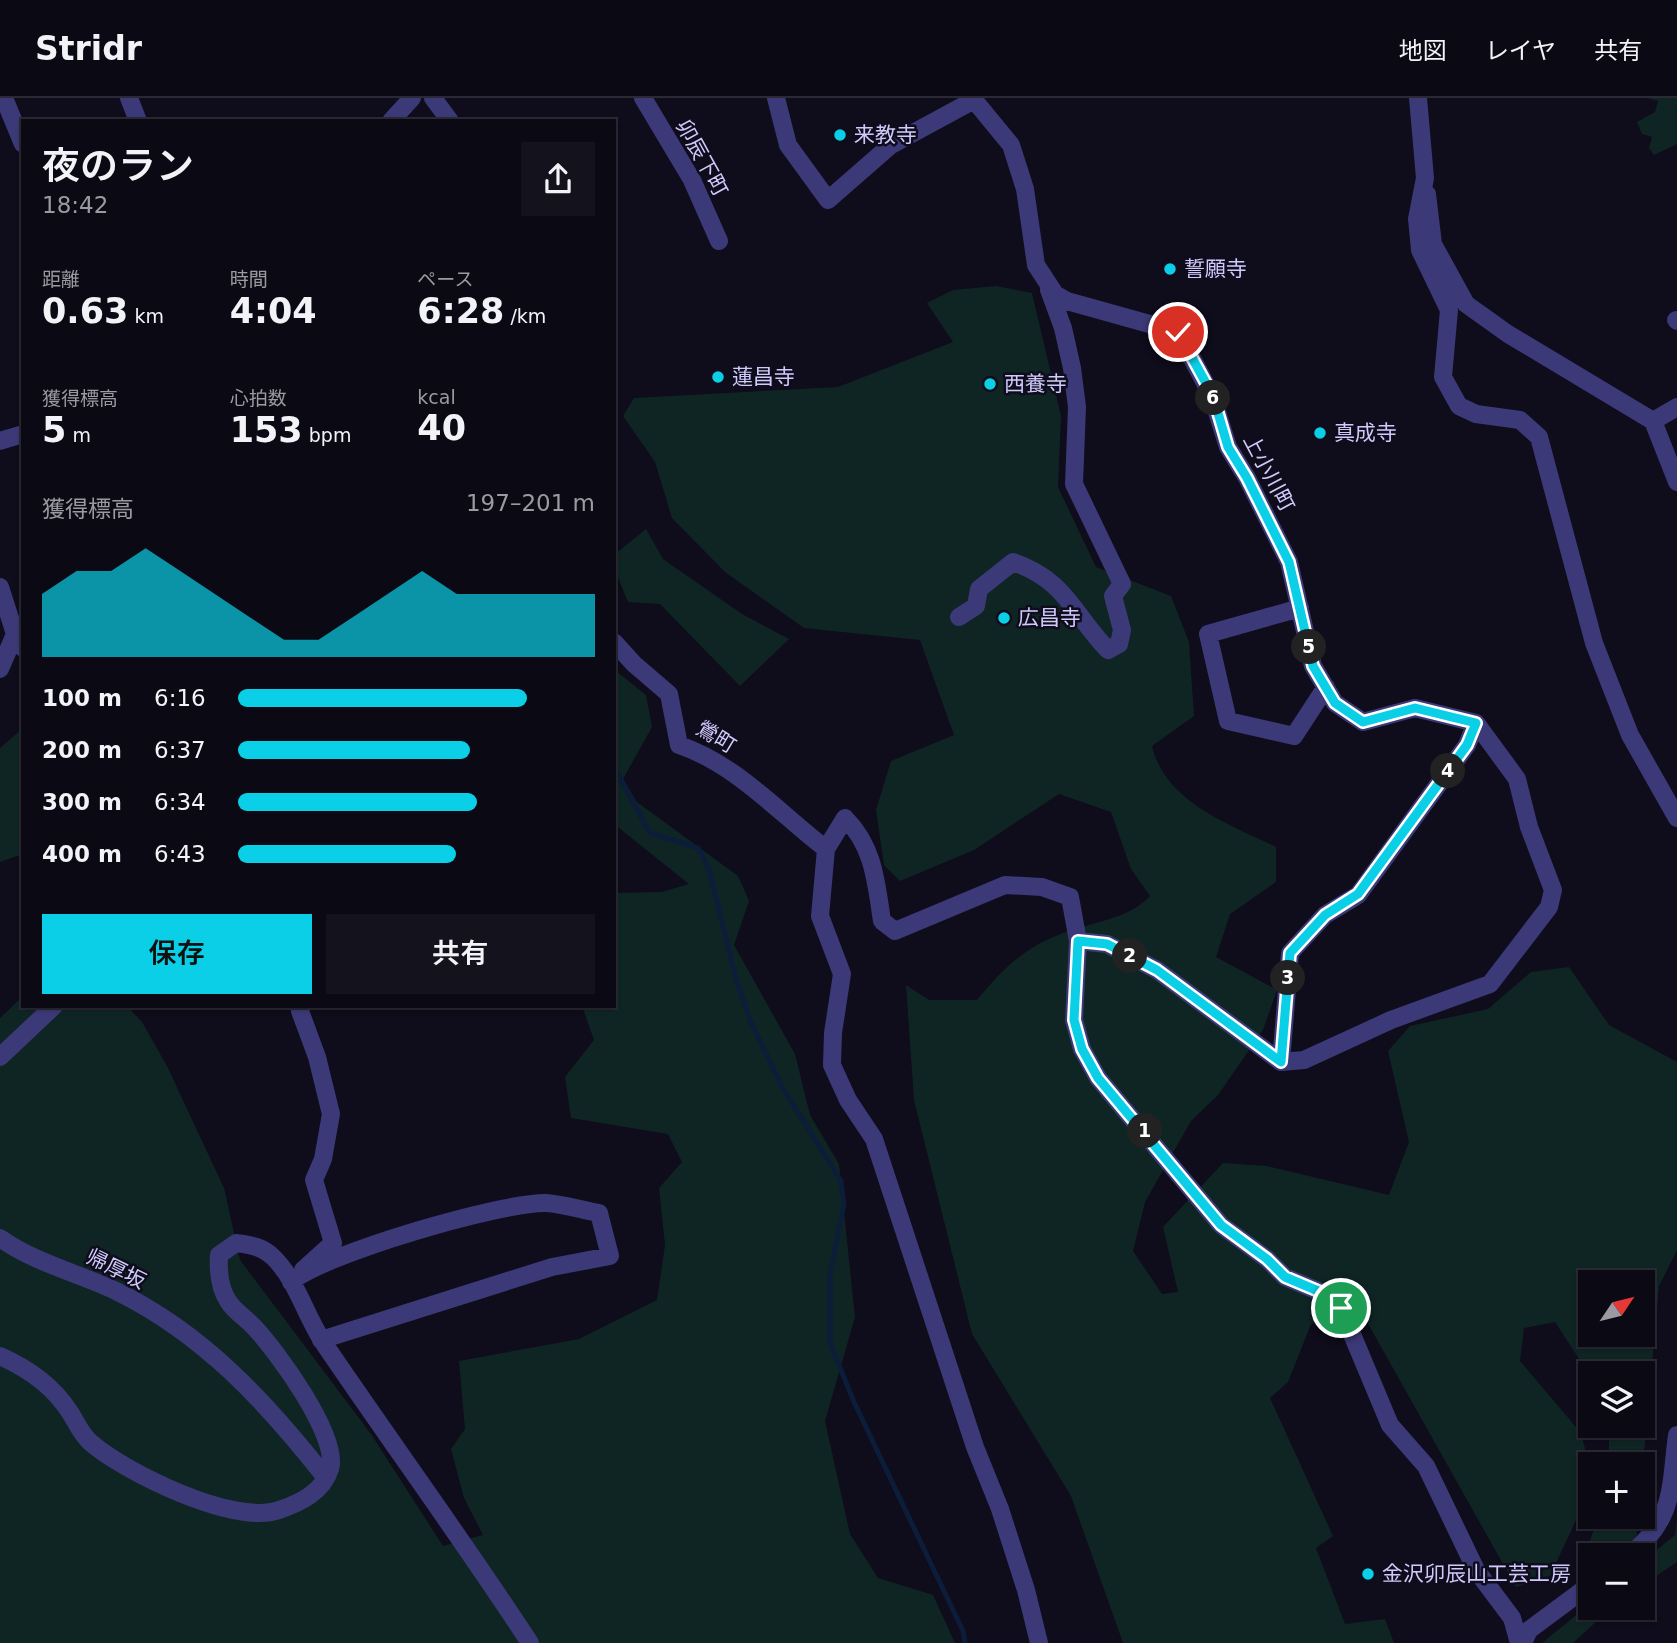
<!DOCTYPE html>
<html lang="ja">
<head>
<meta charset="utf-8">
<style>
	:root { --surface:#0b0914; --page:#14121d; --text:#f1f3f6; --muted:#9a9aa0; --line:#2b2a34; --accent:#0bcfe7 }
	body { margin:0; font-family:"DejaVu Sans","Noto Sans JP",sans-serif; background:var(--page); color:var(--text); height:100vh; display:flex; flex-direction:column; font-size:26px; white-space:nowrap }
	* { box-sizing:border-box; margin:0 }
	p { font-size:23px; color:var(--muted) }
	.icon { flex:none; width:38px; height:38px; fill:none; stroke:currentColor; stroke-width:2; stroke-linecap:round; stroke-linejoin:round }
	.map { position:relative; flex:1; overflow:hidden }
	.side { position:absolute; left:21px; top:21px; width:595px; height:889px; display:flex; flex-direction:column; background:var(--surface); border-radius:0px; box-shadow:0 2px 5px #0004,0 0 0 2px var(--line) }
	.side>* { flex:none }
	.needle { width:46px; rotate:55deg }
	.controls { position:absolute; left:1578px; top:1172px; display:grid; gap:14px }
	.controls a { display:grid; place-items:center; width:77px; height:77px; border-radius:0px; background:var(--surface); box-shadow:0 2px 5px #0004,0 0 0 2px var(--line); font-size:35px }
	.pin { position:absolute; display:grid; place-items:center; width:60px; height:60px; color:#fff; margin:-30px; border:4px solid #fff; border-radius:50%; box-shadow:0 2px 7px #0007 }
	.km { position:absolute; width:35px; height:35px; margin:-18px; border-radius:50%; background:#222; color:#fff; font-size:19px; line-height:35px; text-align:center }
	.round { display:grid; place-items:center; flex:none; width:74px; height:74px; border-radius:0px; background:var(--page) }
	.summary { display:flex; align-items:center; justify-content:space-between; height:119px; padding:0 21px }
	h1 { font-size:38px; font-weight:600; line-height:52px }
	.metrics { display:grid; grid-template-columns:repeat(3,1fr); gap:10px; height:119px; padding:7px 21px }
	.metrics div { display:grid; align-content:center }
	.metrics b { font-size:35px; font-weight:600 }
	.metrics small { font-size:19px; font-weight:400 }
	.metrics p { font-size:19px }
	.chart { height:196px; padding:14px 21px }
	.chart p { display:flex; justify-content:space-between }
	.chart svg { width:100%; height:126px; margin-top:7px; fill:var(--accent); opacity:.7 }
	.cta { display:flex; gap:14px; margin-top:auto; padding:14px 21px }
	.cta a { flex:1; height:80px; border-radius:0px; background:var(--accent); color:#111; font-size:28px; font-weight:600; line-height:80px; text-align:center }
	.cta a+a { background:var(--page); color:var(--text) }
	ul { padding:0 21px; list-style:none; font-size:23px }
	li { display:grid; grid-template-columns:112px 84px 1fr; align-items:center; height:52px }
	li i { height:18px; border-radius:9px; background:var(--accent) }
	header { display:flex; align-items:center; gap:42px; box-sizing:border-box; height:98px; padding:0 35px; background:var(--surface); border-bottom:2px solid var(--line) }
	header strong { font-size:33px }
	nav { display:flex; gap:38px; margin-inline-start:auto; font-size:24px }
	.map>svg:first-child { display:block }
	.green { fill:#0f2524; fill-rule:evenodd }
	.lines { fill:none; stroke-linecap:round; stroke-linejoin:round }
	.stream { stroke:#0c1d3a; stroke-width:5 }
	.minor { stroke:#3c3978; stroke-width:18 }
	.route-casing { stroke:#fff; stroke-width:14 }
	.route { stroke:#0bcfe7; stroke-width:9 }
	.poi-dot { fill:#0bcfe7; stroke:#0f0c1b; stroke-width:2.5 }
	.labels { text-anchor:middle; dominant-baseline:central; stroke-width:5; stroke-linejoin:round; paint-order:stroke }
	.poi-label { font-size:21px; fill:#cfc9fc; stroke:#0f0c1b; text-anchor:start }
	.street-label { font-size:21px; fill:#cfc9fc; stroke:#0f0c1b }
</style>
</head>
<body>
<header>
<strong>Stridr</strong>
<nav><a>地図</a><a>レイヤ</a><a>共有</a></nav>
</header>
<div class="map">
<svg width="1677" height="1545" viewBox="0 0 1677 1545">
	<rect width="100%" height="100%" fill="#0f0c1b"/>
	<path class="green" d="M 1647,0 L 1677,0 L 1677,46 L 1654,57 L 1649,50 L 1652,39 L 1642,36 L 1637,24 L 1655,14 L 1658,3 Z
		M 996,188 L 1032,195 L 1061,318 L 1058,389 L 1096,469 L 1171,498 L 1189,544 L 1194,618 L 1152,648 C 1165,704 1229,726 1276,749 L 1276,784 L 1230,816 L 1216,859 L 1277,892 L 1263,932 L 1218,997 L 1191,1023 L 1145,1104 L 1133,1153 L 1162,1196 L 1178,1194 L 1163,1129 L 1223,1065 L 1267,1068 L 1389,1097 L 1409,1044 L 1388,953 L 1410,928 L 1488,911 L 1531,874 L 1569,869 L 1609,927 L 1677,964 L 1677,1152 L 1659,1188 L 1643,1367 L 1609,1367 L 1609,1328 L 1643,1328 L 1643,1276 L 1591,1276 L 1591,1279 L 1555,1224 L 1524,1230 L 1520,1263 L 1581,1335 L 1591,1375 L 1591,1390 L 1550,1478 L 1516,1489 L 1362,1215 L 1311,1226 L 1288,1284 L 1270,1300 L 1333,1438 L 1316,1450 L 1345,1526 L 1385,1521 L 1394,1545 L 1123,1545 L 1071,1398 L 972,1236 L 914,1002 L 906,887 L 929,902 L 977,902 C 1002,872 1023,850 1061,836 C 1090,824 1128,822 1150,798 L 1131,771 L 1111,714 L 1059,696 L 974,752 L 900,783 L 884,767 L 876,712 L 891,663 L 954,637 L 920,542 L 804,530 L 725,474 L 672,420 L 655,364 L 623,318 L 634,300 L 838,289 L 953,244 L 927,205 L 953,192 ZM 1591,1185 L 1643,1185 L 1643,1237 L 1591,1237 Z
		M 646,431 L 663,461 L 742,516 L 789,541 L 740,588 L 660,506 L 628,504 L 614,470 L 614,457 Z
		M 616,573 L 646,597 L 652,629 L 623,681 L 637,704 L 738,778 L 749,803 L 734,847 L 795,956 L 810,1017 L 839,1066 L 855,1219 L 825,1323 L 850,1436 L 878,1480 L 933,1497 L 955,1545 L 0,1545 L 0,920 L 23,898 L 23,908 L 127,908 L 142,924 L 167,968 L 224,1090 L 240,1162 L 371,1336 L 443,1448 L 483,1437 L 464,1400 L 451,1351 L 465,1331 L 459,1263 L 579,1241 L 657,1202 L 665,1147 L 659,1090 L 682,1064 L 668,1036 L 571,1020 L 565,979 L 594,942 L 582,908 L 614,908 L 614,795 L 662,794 L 689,786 L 614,726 Z
		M 23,630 L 23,756 L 0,764 L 0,650 Z
		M 1598,1419 L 1638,1419 L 1636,1446 L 1617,1458 L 1591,1458 L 1591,1475 L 1576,1485 Z
		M 1677,1421 L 1677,1464 L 1643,1487 L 1643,1463 L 1675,1437 Z
		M 1591,1505 L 1591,1510 L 1611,1510 L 1573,1545 L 1542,1545 Z"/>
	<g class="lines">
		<path class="stream" d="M 614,669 L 650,735 L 698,750 L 709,771 L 736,881 L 750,922 L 782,989 L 841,1083 L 844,1106 L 830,1176 L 830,1245 L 854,1304 L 963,1533 L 965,1545"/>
		<path class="minor" d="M 4,0 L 23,46
			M 129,0 L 138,23
			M 433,0 L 450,23
			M 643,0 L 692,82 L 719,143
			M 776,0 L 788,47 L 828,102 L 891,47 L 974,2 L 1011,47 L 1025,91 L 1036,167 L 1055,196 L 1067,203 L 1178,234 L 1212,298 L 1228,349 L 1247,380 L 1289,464 L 1313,568 L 1335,605 L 1363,624 L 1415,610 L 1476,625
			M 1418,0 L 1425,80 L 1417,121 L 1420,152 L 1449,212 L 1443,279 L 1459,308 L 1476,316 L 1520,322 L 1539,339 L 1594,545 L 1630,637 L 1677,720
			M 391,23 L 412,0
			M 1427,96 L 1433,146 L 1466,206 L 1508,236 L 1653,323
			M 1676,222 L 1677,223
			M 1677,309 L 1653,323 L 1677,384
			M 0,343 L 23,336
			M 0,489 L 15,536 L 23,550
			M 1300,510 L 1208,536 L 1228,623 L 1294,638 L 1326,589
			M 959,519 L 976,508 L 979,491 L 1013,464 C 1066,482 1073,516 1108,552 L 1119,546 L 1122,532 L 1113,498 L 1122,486 L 1074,386 L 1077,309 L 1072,270 L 1063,230 L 1049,192
			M 614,544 L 634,566 L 669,596 L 679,647 C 736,666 779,715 826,751
			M 0,571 L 15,536
			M 1078,843 L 1107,846 L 1157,872 L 1281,964 L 1304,962 L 1391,922 L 1490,886 L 1549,809 L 1553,792 L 1529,729 L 1517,681 L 1476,625
			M 302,908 L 300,913 L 317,959 L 331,1016 L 323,1061 L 314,1082 L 333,1145 L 303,1172
			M 0,959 L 54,908
			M 1281,964 L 1290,855 L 1325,817 L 1358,797 L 1467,647 L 1476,625
			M 0,1140 C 35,1165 78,1175 116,1193 C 204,1236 267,1305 326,1380
			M 291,1184 C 323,1156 502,1104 546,1105 C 563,1106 582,1112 599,1115 L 610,1158 L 552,1169 L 321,1242
			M 0,1258 C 27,1270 53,1288 69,1313 C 76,1323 80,1335 90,1344 C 124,1374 234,1428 279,1412 C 300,1405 323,1394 330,1371 C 340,1339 276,1252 254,1229 C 246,1220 234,1213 228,1203 C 219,1189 218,1173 219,1157 L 236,1145 C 252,1147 263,1149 274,1160 C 298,1184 306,1220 325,1247 C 393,1347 464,1444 530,1545
			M 1628,1458 C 1675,1422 1670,1390 1677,1337
			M 1039,1545 L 1026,1492 L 1000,1411 L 975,1349 L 874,1041 L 848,1002 L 832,967 L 833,935 L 842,876 L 820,818 L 826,751 L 845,720 C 874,749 876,784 882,823 L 895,833 L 1005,787 L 1042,789 L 1070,799 L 1078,843 L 1074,922 L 1082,951 L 1098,980 L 1221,1127 L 1267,1161 L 1285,1179 L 1323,1195 L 1341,1210 L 1390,1327 L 1426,1368 L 1476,1472 L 1512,1520 L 1519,1545
			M 1523,1545 L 1529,1532 L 1591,1486"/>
	</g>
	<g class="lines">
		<g class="route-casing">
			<path id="route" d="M 1178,234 L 1213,298 L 1228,349 L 1247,380 L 1289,464 L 1313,568 L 1335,605 L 1363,624 L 1415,610 L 1476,625 L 1467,647 L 1358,796 L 1325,817 L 1290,855 L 1281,964 L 1157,872 L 1107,846 L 1078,843 L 1074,922 L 1082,951 L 1098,980 L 1221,1127 L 1267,1161 L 1285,1179 L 1323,1195 L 1341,1210"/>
		</g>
		<use href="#route" class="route"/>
	</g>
	<g class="poi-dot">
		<circle cx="840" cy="37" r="7"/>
		<circle cx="1170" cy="171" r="7"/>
		<circle cx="718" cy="279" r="7"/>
		<circle cx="990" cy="286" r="7"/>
		<circle cx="1320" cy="335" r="7"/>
		<circle cx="1004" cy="520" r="7"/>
		<circle cx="1368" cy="1476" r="7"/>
	</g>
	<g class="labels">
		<g class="poi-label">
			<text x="854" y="37">来教寺</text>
			<text x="1184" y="171">誓願寺</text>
			<text x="732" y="279">蓮昌寺</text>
			<text x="1004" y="286">西養寺</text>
			<text x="1334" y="335">真成寺</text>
			<text x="1018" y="520">広昌寺</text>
			<text x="1382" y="1476">金沢卯辰山工芸工房</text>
		</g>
		<g class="street-label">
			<text transform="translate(702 60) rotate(61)">卯辰下町</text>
			<text transform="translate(1269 375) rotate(62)">上小川町</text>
			<text transform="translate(716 639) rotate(31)">鶯町</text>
			<text transform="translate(116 1171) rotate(26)">帰厚坂</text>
		</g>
	</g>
</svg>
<div class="controls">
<a><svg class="needle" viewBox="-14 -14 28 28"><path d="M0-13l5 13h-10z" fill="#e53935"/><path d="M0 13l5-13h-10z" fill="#9a9aa0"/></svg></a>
<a><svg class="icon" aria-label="layers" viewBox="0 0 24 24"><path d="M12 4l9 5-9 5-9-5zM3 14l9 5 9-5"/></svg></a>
<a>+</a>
<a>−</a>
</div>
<div class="pin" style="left:1341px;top:1210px;background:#1e9e55"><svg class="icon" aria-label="arrive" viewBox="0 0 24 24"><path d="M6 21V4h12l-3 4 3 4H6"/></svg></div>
<div class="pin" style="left:1178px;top:234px;background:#d93025"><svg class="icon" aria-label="check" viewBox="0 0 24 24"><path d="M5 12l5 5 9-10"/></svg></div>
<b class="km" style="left:1145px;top:1033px">1</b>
<b class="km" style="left:1130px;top:858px">2</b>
<b class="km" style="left:1288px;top:880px">3</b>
<b class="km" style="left:1448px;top:673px">4</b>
<b class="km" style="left:1309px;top:549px">5</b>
<b class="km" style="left:1213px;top:300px">6</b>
<section class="side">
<div class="summary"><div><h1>夜のラン</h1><p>18:42</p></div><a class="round"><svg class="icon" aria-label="share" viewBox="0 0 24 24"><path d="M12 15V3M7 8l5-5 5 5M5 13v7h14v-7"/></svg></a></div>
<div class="metrics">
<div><p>距離</p><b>0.63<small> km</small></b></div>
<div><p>時間</p><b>4:04</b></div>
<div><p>ペース</p><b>6:28<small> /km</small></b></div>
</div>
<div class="metrics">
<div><p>獲得標高</p><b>5<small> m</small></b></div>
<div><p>心拍数</p><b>153<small> bpm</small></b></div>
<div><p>kcal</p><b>40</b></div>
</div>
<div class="chart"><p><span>獲得標高</span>197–201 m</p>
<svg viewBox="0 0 160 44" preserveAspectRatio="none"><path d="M0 44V22L10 14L20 14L30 6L40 14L50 22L60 30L70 38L80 38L90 30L100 22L110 14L120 22L130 22L140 22L150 22L160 22V44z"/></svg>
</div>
<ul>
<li><b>100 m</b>6:16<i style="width:81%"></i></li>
<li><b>200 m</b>6:37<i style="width:65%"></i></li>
<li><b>300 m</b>6:34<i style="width:67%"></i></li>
<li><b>400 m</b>6:43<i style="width:61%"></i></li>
</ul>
<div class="cta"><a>保存</a><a>共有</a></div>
</section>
</div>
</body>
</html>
